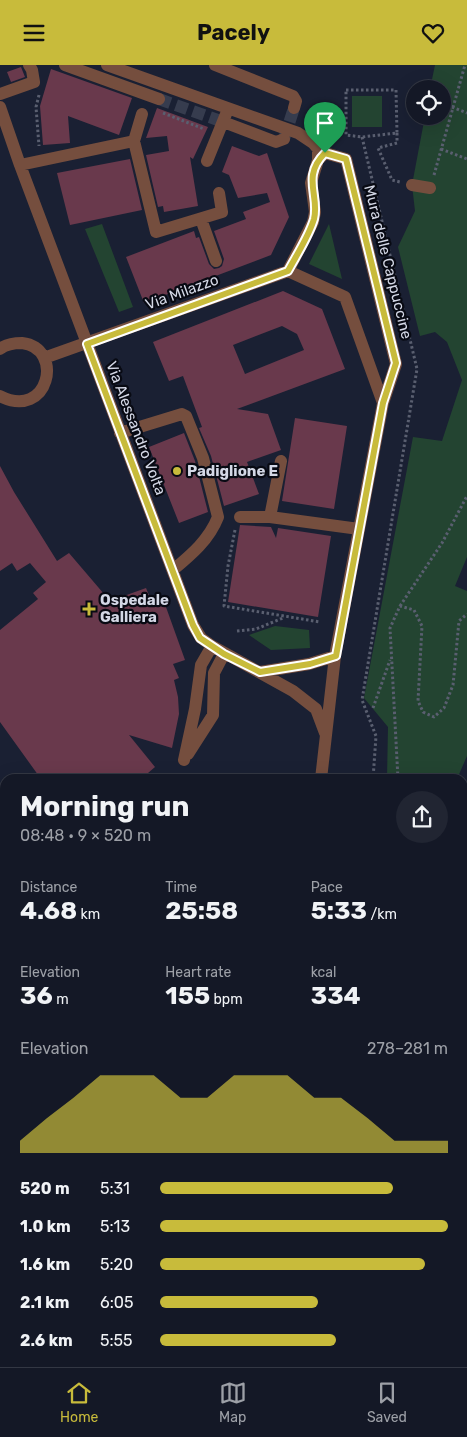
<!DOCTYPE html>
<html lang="en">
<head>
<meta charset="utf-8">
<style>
	:root { --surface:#141826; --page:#212532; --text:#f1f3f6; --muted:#9da0a7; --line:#333743; --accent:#c8bb3b }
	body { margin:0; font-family:Rubik,sans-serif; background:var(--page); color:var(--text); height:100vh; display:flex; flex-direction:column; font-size:19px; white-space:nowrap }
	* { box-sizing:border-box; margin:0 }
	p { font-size:16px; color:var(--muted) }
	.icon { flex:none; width:28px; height:28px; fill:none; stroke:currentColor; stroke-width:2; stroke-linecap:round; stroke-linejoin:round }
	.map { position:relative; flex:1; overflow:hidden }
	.panel { position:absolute; left:0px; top:709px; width:468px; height:594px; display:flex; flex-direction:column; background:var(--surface); border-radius:15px 15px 0 0; box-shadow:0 5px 20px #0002,0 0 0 1px var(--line) }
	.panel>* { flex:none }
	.buttons { position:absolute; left:406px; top:15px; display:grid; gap:10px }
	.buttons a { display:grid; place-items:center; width:45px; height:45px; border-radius:50%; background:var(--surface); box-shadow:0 5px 20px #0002,0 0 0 1px var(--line); font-size:25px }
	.pin { position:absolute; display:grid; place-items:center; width:42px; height:42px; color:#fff; margin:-51px -21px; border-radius:50% 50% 50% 0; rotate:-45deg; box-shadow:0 0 5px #0007 }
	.pin .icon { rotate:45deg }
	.round { display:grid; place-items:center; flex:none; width:52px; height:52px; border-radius:26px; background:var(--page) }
	.overview { display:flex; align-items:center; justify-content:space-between; height:85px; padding:0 20px }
	h1 { font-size:28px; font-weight:700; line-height:38px }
	.figures { display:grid; grid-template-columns:repeat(3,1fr); gap:8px; height:85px; padding:5px 20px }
	.figures div { display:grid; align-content:center }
	.figures b { font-size:25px; font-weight:700 }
	.figures small { font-size:14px; font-weight:400 }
	.figures p { font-size:14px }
	.chart { height:140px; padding:10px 20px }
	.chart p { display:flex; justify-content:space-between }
	.chart svg { width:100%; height:90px; margin-top:5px; fill:var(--accent); opacity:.7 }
	ul { padding:0 20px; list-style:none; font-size:16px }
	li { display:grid; grid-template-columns:80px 60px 1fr; align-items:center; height:38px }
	li i { height:12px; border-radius:6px; background:var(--accent) }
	header { display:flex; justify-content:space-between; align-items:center; height:65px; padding:0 20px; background:var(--accent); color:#111; font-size:22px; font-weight:700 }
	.tab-bar { display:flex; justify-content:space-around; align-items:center; height:70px; border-top:1px solid var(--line); background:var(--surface); font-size:14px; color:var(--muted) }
	.tab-bar a { display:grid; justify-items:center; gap:2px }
	.tab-bar .on { color:var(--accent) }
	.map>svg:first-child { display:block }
	.green { fill:#234431 }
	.building { fill:#69394c; fill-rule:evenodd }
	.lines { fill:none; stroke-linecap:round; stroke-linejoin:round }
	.minor-tunnel { stroke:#363c4e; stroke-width:12; stroke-dasharray:12 6; stroke-linecap:butt }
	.path { stroke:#5a5f70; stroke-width:3; stroke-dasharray:2.5 2.5; stroke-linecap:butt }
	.minor { stroke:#754e3e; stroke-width:12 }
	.major { stroke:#ca7a57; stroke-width:12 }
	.highway { stroke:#ec8a60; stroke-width:15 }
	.route-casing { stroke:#fff; stroke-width:10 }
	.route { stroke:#c8bb3b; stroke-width:6 }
	.poi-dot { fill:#c8bb3b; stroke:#080a13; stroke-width:2 }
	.labels { text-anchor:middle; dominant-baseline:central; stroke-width:4.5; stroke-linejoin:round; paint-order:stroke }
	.street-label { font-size:15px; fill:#d4d8e6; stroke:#080a13 }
	.poi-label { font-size:15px; font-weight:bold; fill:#d4d8e6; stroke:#080a13; text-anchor:start }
</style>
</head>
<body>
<header><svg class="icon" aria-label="menu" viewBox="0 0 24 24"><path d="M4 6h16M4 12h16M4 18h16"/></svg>Pacely<svg class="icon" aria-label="heart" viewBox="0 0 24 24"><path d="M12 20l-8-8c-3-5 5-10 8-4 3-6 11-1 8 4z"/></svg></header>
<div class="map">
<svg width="467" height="1302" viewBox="0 0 467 1302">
	<rect width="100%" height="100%" fill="#1a2033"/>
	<path class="green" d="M 435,0 L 467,0 L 467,492 L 455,521 L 467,526 L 467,691 L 457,714 L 387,714 L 388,662 L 364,633 L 413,372 L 442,376 L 462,315 L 447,277 L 435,267 L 420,271 L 398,182 L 415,146 L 412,120 L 425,51 L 442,51 L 442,24 L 430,24 Z
		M 352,31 L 382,31 L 382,62 L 352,62 Z
		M 102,159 L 133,242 L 119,247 L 85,164 Z
		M 329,159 L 342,214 L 309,199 Z
		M 275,561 L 309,565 L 310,583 L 271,585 L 249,570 Z
		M 467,1207 L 467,1267 L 463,1267 L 463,1222 Z"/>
	<path class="building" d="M 21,2 L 25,12 L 11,17 L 7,7 Z
		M 51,4 L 132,33 L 119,70 L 68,51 L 70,78 L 43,80 L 40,41 Z
		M 157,43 L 208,62 L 193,94 L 190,92 L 198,141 L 164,147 L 163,141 L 158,142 L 146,90 L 169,86 L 167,71 L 146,73 Z
		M 232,81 L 259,91 L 267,88 L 289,152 L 271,190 L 144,238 L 126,192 L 194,166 L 196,173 L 199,172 L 209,199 L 214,204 L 219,203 L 222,201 L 224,194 L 214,166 L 246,154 L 243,147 L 270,137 L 267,128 L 238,133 L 229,110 L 222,107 Z
		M 130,94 L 142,145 L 70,160 L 57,108 Z
		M 283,226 L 322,244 L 345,304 L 237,344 L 268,349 L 281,385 L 247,397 L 259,429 L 224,441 L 211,391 L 199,363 L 202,362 L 183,311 L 169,316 L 153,277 ZM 282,261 L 297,269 L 304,285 L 245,309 L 233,280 Z
		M 295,353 L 347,361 L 334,444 L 282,436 Z
		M 184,368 L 195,396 L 208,447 L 179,458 L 149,382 Z
		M 0,401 L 14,427 L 57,496 L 69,488 L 110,536 L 146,523 L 151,535 L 162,531 L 185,595 L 173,599 L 179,613 L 174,615 L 178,632 L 179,649 L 172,683 L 129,670 L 155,702 L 141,714 L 41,714 L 0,657 L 0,565 L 38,534 L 33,528 L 46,517 L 30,498 L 17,506 L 12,498 L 0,506 Z
		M 240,460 L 271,462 L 276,473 L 278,463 L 331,471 L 318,552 L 228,537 Z"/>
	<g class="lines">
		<path class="minor-tunnel" d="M 159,34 L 226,58
			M 284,74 L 294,43"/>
		<path class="path" d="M 346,25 L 396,25 L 397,68 L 362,72 L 346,70 Z
			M 39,30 L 36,42 L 39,81
			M 452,42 L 467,48
			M 163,48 L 204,64
			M 397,68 L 397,78 L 378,83 L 392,115 L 400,117
			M 362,72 L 417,304 L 362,635 L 376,671 L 373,714
			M 441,84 L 467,94
			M 434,110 L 465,0
			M 235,465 L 228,501 L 224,541 L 320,557
			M 400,541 L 442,478 L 467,431
			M 237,566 L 256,564 L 283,553
			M 373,643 L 390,595
			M 398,714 L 390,563 L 400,541 L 414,545 L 422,561 L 418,636 L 423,647 L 434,652 L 444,643 L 453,620 L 459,556 L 467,549
			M 462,1214 L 467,1200"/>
		<path class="minor" d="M 65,0 L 159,34
			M 107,0 L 298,68 L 313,78 L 318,84 L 318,95 L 311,118 L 315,147 L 313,157 L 288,206 L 345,232 L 383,338
			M 215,0 L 293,31 L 296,36 L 294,43
			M 0,29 L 34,17 L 32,5 L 29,0
			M 0,42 L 20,100 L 193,560 L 201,573 L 212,581 L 293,626 L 316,644 L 325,668
			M 226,58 L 276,77 L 284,74
			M 134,76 L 142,49
			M 318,95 L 325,88 L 346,94 L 396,299 L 383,338 L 335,591 L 321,714
			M 207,96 L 226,49
			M 20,100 L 134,76 L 156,167 L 222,147 L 219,128
			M 412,120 L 430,123
			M 201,154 L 216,196
			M 0,284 C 6,279 14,278 22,278 C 65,283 49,356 0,331
			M 44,293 L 288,206
			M 120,368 L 182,349 L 186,351 L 203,393 L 218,452 C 209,475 191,490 173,505
			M 240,452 L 270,452 L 359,464
			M 270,452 L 281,396
			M 260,607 L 309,599 L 335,591
			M 188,689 L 213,650 L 214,608 L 224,589
			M 184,695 L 195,644 L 201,600 L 212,581
			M 0,960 L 5,962
			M 462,1069 L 467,1071
			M 0,1271 L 5,1272
			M 88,1298 L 99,1302"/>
		<path class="major" d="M 462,791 L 467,781
			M 462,1151 L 467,1134
			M 0,1186 L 5,1188
			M 462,1287 L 467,1289"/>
		<path class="highway" d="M 0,1227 L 5,1229
			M 0,1248 L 5,1250
			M 241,1298 L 260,1302
			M 327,1298 L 343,1302
			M 382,1302 L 398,1298"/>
	</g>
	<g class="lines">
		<g class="route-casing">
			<path id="route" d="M 325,88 L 346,94 L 396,298 L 383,338 L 336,591 L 310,599 L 260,607 L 224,589 L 200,573 L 193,560 L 87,279 L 288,206 C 296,191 309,171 314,154 C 320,131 301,112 325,88 Z"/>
		</g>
		<use href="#route" class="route"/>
	</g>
	<g class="poi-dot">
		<circle cx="177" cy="406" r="5"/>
		<path d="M86.5 536.5h5v5h5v5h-5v5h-5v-5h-5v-5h5z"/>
	</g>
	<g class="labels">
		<g class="street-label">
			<text transform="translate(388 197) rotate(76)">Mura delle Cappuccine</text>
			<text transform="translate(182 227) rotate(-20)">Via Milazzo</text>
			<text transform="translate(136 363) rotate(69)">Via Alessandro Volta</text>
		</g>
		<g class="poi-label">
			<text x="187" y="406">Padiglione E</text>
			<text x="100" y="535">Ospedale<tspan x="100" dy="17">Galliera</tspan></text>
		</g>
	</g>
</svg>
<div class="buttons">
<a><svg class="icon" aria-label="locate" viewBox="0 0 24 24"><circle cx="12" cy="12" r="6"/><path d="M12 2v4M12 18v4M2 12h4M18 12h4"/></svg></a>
</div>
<div class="pin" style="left:325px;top:88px;background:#1e9e55"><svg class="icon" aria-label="arrive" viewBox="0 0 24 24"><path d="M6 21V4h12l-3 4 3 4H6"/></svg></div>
<section class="panel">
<div class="overview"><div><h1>Morning run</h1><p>08:48 · 9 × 520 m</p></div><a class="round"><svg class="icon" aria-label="share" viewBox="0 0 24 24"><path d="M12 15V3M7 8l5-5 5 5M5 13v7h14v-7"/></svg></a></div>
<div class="figures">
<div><p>Distance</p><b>4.68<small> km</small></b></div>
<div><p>Time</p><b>25:58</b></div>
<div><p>Pace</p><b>5:33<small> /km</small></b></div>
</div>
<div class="figures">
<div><p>Elevation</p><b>36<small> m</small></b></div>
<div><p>Heart rate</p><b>155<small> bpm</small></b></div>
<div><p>kcal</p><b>334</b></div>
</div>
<div class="chart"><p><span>Elevation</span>278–281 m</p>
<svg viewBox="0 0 160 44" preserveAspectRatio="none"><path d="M0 44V38L10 27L20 17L30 6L40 6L50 6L60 17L70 17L80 6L90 6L100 6L110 17L120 17L130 27L140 38L150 38L160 38V44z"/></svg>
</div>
<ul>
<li><b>520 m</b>5:31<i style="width:81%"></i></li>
<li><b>1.0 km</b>5:13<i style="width:100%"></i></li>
<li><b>1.6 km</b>5:20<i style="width:92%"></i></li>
<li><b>2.1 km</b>6:05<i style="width:55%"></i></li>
<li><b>2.6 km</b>5:55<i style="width:61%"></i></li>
</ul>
</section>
</div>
<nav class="tab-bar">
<a class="on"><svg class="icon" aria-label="home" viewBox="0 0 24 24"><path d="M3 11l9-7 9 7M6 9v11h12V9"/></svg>Home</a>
<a><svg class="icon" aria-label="map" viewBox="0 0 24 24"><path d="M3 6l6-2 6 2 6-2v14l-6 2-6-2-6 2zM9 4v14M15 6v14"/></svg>Map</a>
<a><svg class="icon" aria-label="saved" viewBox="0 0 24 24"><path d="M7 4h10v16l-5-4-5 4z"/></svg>Saved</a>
</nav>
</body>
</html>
